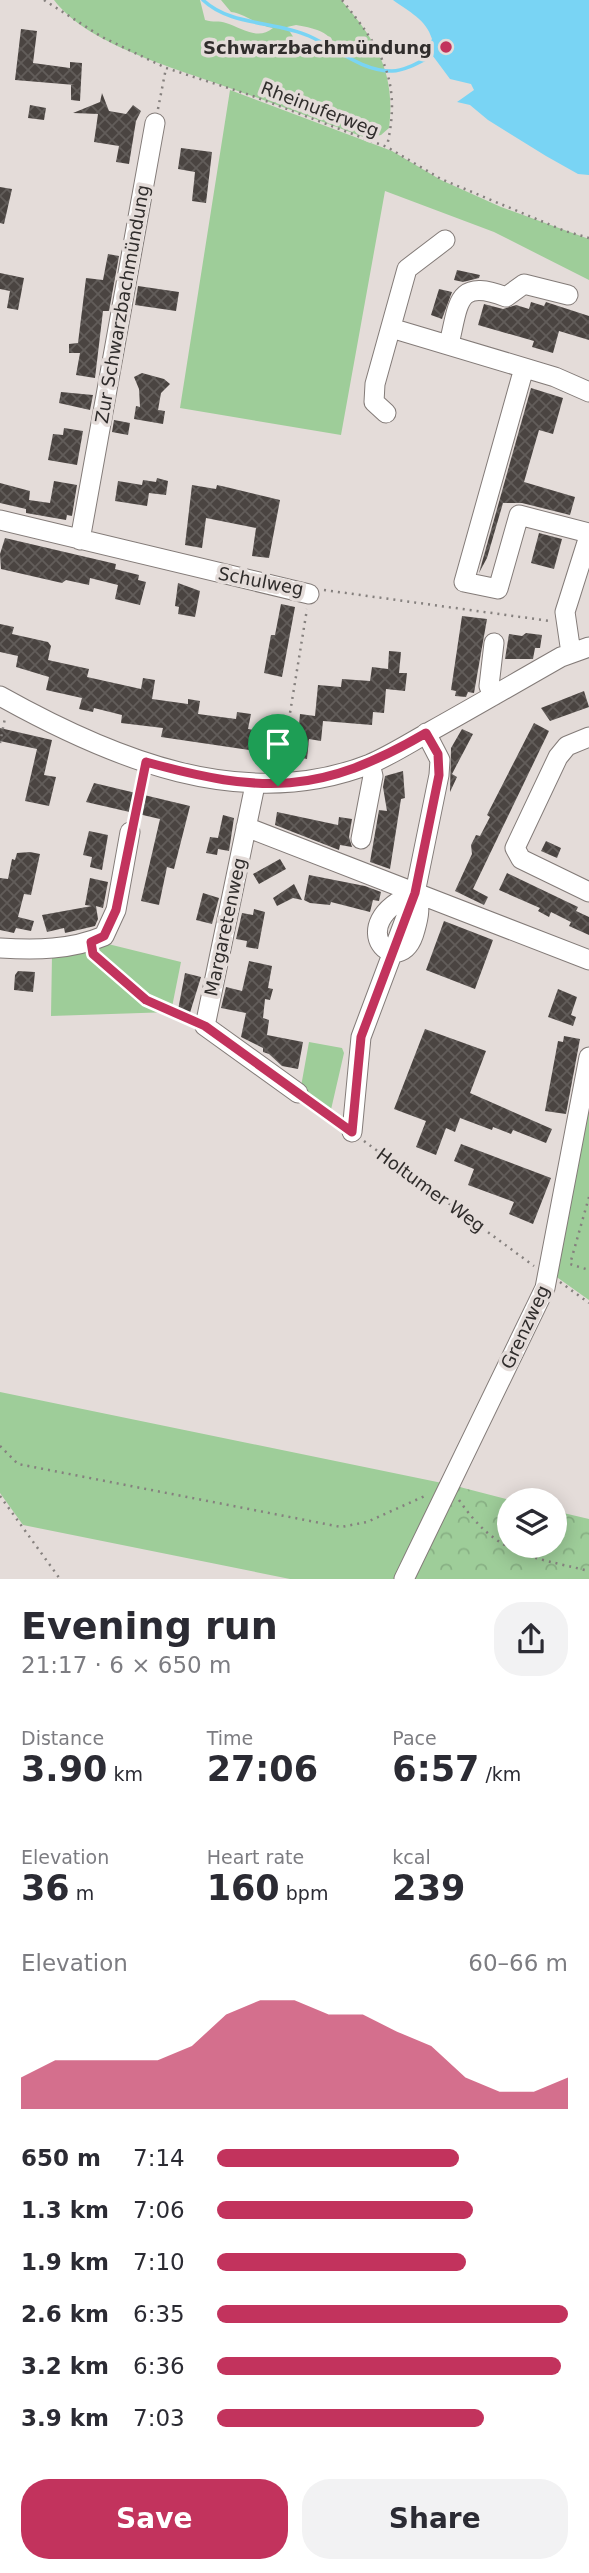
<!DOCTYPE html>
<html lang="en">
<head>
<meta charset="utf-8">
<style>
	:root { --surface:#fff; --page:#f2f2f3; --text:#2b2b33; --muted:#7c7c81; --accent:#c2335d }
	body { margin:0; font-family:"DejaVu Sans",sans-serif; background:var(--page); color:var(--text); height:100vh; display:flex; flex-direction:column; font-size:26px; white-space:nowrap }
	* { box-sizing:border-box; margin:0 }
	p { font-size:23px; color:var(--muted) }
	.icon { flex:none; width:38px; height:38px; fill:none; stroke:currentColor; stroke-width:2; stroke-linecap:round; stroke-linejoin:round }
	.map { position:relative; height:1579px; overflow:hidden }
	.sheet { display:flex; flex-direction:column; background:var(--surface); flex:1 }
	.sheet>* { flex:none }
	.fabs { position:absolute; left:497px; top:1488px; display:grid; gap:14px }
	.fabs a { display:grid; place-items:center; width:70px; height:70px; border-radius:50%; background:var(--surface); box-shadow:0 4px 18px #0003; font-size:35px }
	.pin { position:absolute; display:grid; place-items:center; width:60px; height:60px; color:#fff; margin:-72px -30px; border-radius:50% 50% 50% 0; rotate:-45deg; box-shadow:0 0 7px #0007 }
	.pin .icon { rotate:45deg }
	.round { display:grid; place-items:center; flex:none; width:74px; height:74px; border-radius:28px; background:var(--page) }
	.head { display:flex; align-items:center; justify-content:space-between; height:119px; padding:0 21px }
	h1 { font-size:38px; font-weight:800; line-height:52px }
	.figures { display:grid; grid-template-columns:repeat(3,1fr); gap:10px; height:119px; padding:7px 21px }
	.figures div { display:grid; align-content:center }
	.figures b { font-size:35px; font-weight:800 }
	.figures small { font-size:19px; font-weight:400 }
	.figures p { font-size:19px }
	.chart { height:196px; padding:14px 21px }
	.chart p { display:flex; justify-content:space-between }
	.chart svg { width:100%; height:126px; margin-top:7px; fill:var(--accent); opacity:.7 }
	.cta { display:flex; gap:14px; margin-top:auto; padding:14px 21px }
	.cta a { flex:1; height:80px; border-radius:28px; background:var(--accent); color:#fff; font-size:28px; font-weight:800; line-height:80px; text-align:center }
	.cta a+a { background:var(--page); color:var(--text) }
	ul { padding:0 21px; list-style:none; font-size:23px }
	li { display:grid; grid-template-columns:112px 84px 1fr; align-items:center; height:52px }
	li i { height:18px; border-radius:9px; background:var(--accent) }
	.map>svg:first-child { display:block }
	.green { fill:#9ecd99; fill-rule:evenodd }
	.forest { fill:url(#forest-crowns) }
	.water { fill:#79d4f4 }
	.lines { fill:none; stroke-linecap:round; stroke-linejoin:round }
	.stream { stroke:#79d4f4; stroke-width:3.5 }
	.building { fill:url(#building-cross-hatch) }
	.minor-casing { stroke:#837b78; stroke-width:21 }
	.path { stroke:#85807e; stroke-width:2.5; stroke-dasharray:2 5; stroke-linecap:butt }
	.minor { stroke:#fff; stroke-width:19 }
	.route-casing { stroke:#fff; stroke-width:14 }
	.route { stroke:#c2335d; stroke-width:9 }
	.poi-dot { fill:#c2335d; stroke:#e4dcd9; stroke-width:2.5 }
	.labels { text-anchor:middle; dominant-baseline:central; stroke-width:7; stroke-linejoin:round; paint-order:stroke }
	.poi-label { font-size:18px; font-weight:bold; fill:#302d2c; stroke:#e4dcd9; text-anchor:end }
	.street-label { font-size:18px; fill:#302d2c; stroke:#e4dcd9 }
</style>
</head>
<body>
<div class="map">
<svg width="589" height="1579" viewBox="0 0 589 1579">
	<defs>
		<pattern id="forest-crowns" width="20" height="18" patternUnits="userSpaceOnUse" patternTransform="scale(1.75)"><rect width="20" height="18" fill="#9ecd99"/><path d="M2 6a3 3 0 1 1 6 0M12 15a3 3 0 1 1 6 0" fill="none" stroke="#88b084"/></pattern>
		<pattern id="building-cross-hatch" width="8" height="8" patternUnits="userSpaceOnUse" patternTransform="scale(1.75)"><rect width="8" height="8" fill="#4a4441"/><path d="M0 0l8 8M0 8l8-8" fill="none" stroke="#625d5a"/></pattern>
	</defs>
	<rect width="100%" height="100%" fill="#e4dcd9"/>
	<path class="green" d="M 54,0 L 200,0 L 205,20 C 213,23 219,20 226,23 C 242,28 258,41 273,28 C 257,26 247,14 231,12 L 221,0 L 341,0 C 376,40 396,73 389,128 L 381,135 L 366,138 C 322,122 279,105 235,90 C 182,70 88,46 54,0 ZM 296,25 C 319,29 332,32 341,56 L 302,51 L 287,27 Z
		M 230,90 L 392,151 L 441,180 L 501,207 L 589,239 L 589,280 L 494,232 L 385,191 L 341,435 L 180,408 Z
		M 104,943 L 181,962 L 171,1012 L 51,1016 L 52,955 Z
		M 309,1042 L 342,1048 L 344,1053 L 330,1114 L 300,1092 Z
		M 589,1066 L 589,1300 L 551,1273 Z
		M 0,1392 L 447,1484 L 401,1579 L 290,1579 L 23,1525 L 0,1493 Z"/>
	<path class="forest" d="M 452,1485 L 510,1500 L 509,1545 L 555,1545 L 555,1511 L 589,1519 L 589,1579 L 407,1579 Z"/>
	<path class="water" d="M 393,0 L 589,0 L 589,175 L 578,174 L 546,156 L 488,120 L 470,105 L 457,102 L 474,90 L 471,84 L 450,79 L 427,48 L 432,39 C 426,19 409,12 393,0 Z"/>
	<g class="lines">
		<path class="stream" d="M 203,0 C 230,26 276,21 309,36 C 336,48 361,71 392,71 C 407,71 424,59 437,53"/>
	</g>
	<path class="building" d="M 21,29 L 37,31 L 33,63 L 70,68 L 70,62 L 82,63 L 80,101 L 71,100 L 71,85 L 75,85 L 15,80 Z
		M 102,93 L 109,111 L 126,114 L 133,105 L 141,111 L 136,121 L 129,164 L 116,162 L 119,146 L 94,142 L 98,114 L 73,113 L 100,102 Z
		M 30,105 L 46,108 L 44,120 L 28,118 Z
		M 181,148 L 212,152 L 206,203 L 192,201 L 195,172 L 178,169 Z
		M 0,187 L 12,189 L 4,224 L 0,223 Z
		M 108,254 L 119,256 L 109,311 L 103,311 L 95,378 L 76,375 L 80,353 L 69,353 L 69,344 L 78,343 L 86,278 L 103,280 Z
		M 457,270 L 480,275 L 479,278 L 463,282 L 454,280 Z
		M 0,273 L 24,278 L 18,310 L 7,308 L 10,291 L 0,289 Z
		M 138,286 L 179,292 L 176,311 L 135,305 Z
		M 439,289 L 452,292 L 442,319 L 431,315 Z
		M 531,302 L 544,306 L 546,302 L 589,316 L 589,340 L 559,331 L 553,353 L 532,347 L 534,341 L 478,325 L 484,304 L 503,309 L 516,305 L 529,309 Z
		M 142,373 L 164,379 L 170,384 L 161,393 L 158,410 L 165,411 L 163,424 L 134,419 L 136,406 L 140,407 L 139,389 L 134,377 Z
		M 531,388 L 563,398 L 553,434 L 539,430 L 524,482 L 575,497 L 570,515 L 522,503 L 503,503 L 487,558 L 479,573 Z
		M 61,392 L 93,395 L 90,410 L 59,403 Z
		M 114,420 L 130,423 L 128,435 L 112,432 Z
		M 64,428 L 83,431 L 77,465 L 48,460 L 53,434 L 63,435 Z
		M 157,478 L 168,481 L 166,495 L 149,493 L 147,506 L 115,501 L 118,481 L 142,485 L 143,480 L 156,482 Z
		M 54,481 L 77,485 L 72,516 L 67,515 L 66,520 L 26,513 L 26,509 L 0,503 L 0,483 L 30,491 L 29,500 L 50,503 Z
		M 192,485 L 216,489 L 217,485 L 226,487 L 280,500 L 269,558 L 252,556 L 256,528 L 206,518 L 202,548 L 185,545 Z
		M 539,533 L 562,539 L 554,569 L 531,563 Z
		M 5,538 L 116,564 L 115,569 L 139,575 L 138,580 L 146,582 L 140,605 L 115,599 L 118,585 L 90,578 L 89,585 L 66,580 L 62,583 L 1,569 L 0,554 Z
		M 178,583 L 200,591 L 195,617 L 178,614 L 179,607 L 175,606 Z
		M 281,604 L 295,607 L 282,677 L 264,673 L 271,635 L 275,635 Z
		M 462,616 L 487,619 L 474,693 L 468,692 L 466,697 L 455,696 L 456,691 L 451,690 Z
		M 0,624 L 14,627 L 12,634 L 48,642 L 51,646 L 48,660 L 89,669 L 87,677 L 141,689 L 143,678 L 155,680 L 152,699 L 188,704 L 188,699 L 200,701 L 198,714 L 236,719 L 237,712 L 251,714 L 248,729 L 266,732 L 263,752 L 161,737 L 163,728 L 121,723 L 122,715 L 94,708 L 93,712 L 79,709 L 82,698 L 46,690 L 49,677 L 16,667 L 18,656 L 0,652 Z
		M 526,633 L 542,635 L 540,648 L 535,648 L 533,659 L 505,659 L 509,634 L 522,636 Z
		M 389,651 L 401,652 L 399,673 L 407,673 L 405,691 L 386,689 L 384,713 L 373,712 L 372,725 L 323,721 L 321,741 L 309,739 L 307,759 L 296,757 L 300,714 L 315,716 L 318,685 L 341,687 L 342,679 L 370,681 L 372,667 L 388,669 Z
		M 584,691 L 589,707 L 550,721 L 541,708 Z
		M 534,723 L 549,731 L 473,889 L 488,897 L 484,905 L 455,891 L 472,854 L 471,845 L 476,835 L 480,836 L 490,817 L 487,815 L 490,809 Z
		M 0,728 L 52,740 L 44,775 L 56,777 L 49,806 L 25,801 L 37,749 L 0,741 Z
		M 462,729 L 473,734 L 452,774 L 457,777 L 450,792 L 451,748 Z
		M 403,771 L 405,798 L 401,799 L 390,869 L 370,862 L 379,810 L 387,811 L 383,787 L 385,776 Z
		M 94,783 L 190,806 L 174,869 L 167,867 L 159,905 L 141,901 L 160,819 L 86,802 Z
		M 277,812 L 338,825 L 339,817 L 352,819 L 349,837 L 352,847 L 340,845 L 339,850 L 275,825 Z
		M 223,815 L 234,818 L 229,851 L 218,849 L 217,855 L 206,853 L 210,837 L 218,838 Z
		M 89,831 L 108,835 L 102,870 L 90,867 L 92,857 L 83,855 Z
		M 546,841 L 561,848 L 557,858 L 541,851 Z
		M 30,852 L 40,854 L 31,895 L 24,894 L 18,917 L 34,921 L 31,931 L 16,928 L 14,933 L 0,930 L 0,878 L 8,879 L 12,859 L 15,860 L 17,853 Z
		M 280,859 L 286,869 L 259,884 L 253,874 Z
		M 507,873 L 578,907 L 576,911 L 589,917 L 589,935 L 569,926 L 571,922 L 551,912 L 549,917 L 538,911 L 540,908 L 499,890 Z
		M 309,875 L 365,886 L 381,892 L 379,901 L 373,900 L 370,912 L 331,902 L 330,905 L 310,903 L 304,900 Z
		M 90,878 L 108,882 L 103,908 L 96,906 L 98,919 L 95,926 L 65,933 L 64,928 L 47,932 L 42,915 L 92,906 L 85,905 Z
		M 294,884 L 302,900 L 293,898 L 277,906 L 273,898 Z
		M 203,893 L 219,898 L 212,924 L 196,920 Z
		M 254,909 L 265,912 L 258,949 L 246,947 L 247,941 L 236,939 L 242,913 L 253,915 Z
		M 444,921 L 493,940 L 475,989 L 426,970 Z
		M 249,961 L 272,966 L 268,988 L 273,989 L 270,1000 L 265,999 L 263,1018 L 269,1020 L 267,1035 L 303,1042 L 298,1069 L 282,1066 L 269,1054 L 263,1052 L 263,1048 L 241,1037 L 246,1013 L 221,1008 L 226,987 L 242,991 Z
		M 18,971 L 35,972 L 33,992 L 14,990 L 15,975 Z
		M 185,973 L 201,977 L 189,1016 L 178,1010 Z
		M 558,989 L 577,997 L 571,1015 L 576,1017 L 573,1026 L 548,1017 Z
		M 425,1029 L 486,1051 L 470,1093 L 552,1129 L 546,1143 L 513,1130 L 511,1134 L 493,1127 L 492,1130 L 460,1118 L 455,1132 L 446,1128 L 436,1155 L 416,1147 L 426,1121 L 394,1109 Z
		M 564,1036 L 580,1039 L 566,1114 L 545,1111 L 558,1041 L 563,1042 Z
		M 461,1144 L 551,1178 L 533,1224 L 509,1214 L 514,1202 L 468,1185 L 474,1169 L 454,1161 Z"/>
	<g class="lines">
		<g class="minor-casing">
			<path id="minor" d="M 391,328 L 555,377 L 589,392
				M 449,344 C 459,303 456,278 506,297 L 524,284 L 568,295
				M 524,368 L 464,582 L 498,589 L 519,515 L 589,533
				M 386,413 L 374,402 L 375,384 L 407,269 L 445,240
				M 0,520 L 309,594
				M 80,540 L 155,123
				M 571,653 L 565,612 L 589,536
				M 0,696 C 111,758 243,814 370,764 C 391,755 411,742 431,731 C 474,707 517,682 561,657 L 589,647
				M 493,696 L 489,686 L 494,643
				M 589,737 L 567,746 L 558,757 L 515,848 L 521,859 L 589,892
				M 255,785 L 205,1026 L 298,1093
				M 246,827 L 589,960
				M 361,839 L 373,776 L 370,764
				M 415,893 C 421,906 419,916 415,930 C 401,985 338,925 415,893 Z
				M 0,948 C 36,950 71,950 104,936 L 116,910 L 130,832
				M 352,1132 L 361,1037 L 415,893 L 439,775 L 440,760 L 426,733
				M 404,1579 L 545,1288 L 589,1057"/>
		</g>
		<path class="path" d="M 44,0 L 102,37 L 166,68 L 250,95 L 387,147 L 441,179 L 565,231 L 589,238
			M 342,0 C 382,50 402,80 387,146
			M 158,109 L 166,68
			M 324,590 L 550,621
			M 0,743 L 5,718
			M 281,768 L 307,609
			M 134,817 L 143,779
			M 95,955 L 146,1000 L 192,1021
			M 311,1102 L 337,1121
			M 364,1141 L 534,1266
			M 589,1197 L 570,1264 L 589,1270
			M 560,1282 L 589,1303
			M 0,1446 L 18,1464 L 341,1527 L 367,1522 L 427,1495
			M 0,1496 L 60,1579
			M 459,1500 C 497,1555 528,1556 589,1571"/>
		<use href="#minor" class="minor"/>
	</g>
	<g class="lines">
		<g class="route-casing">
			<path id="route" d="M 426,733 L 438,754 L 439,775 L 415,893 L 361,1037 L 352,1132 L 205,1026 L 146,1000 L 93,954 L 91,942 L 104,936 L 116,910 L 146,762 C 262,794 320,795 426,733 Z"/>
		</g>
		<use href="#route" class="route"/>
	</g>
	<circle class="poi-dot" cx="446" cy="47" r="7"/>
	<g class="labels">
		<g class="poi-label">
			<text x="432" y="47">Schwarzbachmündung</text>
		</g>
		<g class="street-label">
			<text transform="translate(320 109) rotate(21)">Rheinuferweg</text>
			<text transform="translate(122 304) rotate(-80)">Zur Schwarzbachmündung</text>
			<text transform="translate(261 581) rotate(11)">Schulweg</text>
			<text transform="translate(225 927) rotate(-78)">Margaretenweg</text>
			<text transform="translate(431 1190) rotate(36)">Holtumer Weg</text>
			<text transform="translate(525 1327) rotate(-65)">Grenzweg</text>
		</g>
	</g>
</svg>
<div class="fabs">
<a><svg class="icon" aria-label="layers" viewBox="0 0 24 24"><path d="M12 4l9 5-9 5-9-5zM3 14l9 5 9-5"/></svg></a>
</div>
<div class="pin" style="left:278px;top:786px;background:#1e9e55"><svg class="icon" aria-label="arrive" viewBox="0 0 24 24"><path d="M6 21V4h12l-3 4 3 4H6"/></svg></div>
</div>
<section class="sheet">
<div class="head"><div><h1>Evening run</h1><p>21:17 · 6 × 650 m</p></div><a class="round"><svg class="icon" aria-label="share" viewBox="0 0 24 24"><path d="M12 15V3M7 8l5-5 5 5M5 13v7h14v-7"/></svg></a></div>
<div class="figures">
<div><p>Distance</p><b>3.90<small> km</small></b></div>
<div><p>Time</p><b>27:06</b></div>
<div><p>Pace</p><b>6:57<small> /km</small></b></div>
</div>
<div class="figures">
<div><p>Elevation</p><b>36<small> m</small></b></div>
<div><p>Heart rate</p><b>160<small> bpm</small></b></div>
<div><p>kcal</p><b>239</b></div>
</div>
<div class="chart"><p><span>Elevation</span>60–66 m</p>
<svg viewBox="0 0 160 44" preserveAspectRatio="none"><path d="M0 44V33L10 27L20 27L30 27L40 27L50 22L60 11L70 6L80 6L90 11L100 11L110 17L120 22L130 33L140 38L150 38L160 33V44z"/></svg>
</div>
<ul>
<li><b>650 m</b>7:14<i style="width:69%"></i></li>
<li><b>1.3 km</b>7:06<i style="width:73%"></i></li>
<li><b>1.9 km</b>7:10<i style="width:71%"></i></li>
<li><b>2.6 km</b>6:35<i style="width:100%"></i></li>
<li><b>3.2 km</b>6:36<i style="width:98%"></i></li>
<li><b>3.9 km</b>7:03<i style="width:76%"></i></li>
</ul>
<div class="cta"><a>Save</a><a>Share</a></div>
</section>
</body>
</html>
